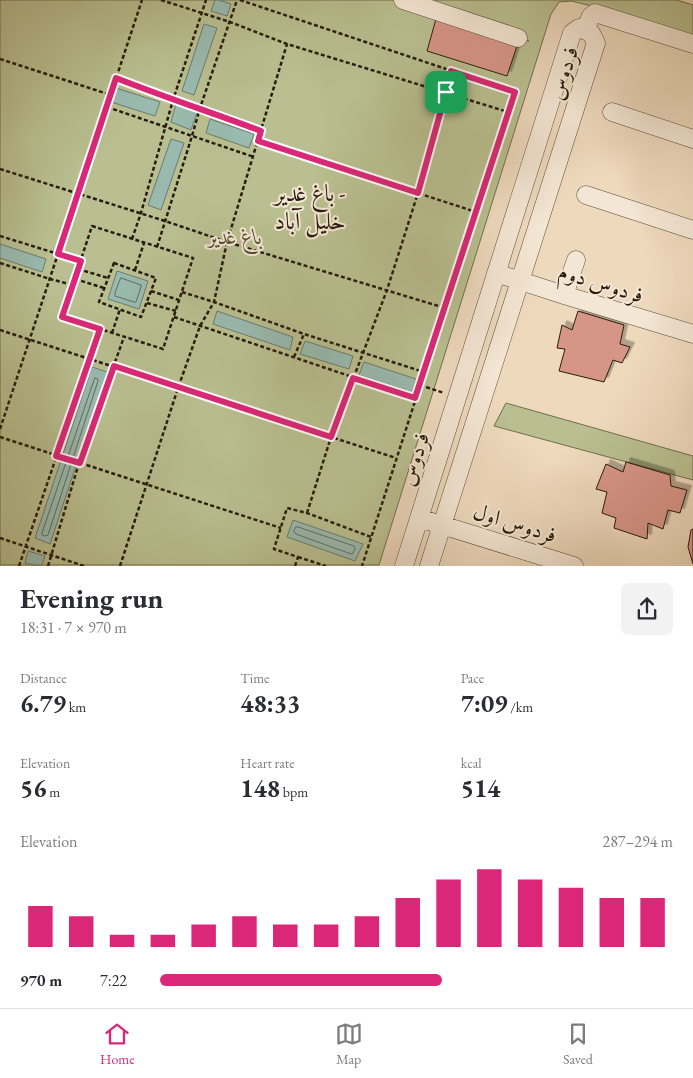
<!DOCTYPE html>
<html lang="en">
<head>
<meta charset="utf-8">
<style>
	:root { --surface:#fff; --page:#f2f2f3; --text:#2b2b33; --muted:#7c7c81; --line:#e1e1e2; --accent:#db2777 }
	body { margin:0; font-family:"EB Garamond",Amiri,serif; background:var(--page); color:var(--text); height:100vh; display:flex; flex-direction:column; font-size:19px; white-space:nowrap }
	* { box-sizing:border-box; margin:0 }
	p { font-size:16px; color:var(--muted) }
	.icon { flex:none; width:28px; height:28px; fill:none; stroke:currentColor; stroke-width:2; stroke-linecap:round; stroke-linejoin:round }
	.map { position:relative; height:566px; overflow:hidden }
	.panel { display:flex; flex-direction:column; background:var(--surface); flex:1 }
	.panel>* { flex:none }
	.pin { position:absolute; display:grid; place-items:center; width:42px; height:42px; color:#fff; margin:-21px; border-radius:10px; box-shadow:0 2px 8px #0006 }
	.round { display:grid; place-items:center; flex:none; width:52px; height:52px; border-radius:8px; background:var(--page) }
	.overview { display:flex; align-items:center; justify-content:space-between; height:85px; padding:0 20px }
	h1 { font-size:28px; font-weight:700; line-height:38px }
	.figures { display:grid; grid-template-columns:repeat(3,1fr); gap:8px; height:85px; padding:5px 20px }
	.figures div { display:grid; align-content:center }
	.figures b { font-size:25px; font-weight:700 }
	.figures small { font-size:14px; font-weight:400 }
	.figures p { font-size:14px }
	.chart { height:140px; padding:10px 20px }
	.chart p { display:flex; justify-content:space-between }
	.chart svg { width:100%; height:90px; margin-top:5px; stroke:var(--accent); stroke-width:6 }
	ul { padding:0 20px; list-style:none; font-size:16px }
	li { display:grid; grid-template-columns:80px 60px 1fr; align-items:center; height:38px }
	li i { height:12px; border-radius:6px; background:var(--accent) }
	.tab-bar { display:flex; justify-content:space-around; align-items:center; height:70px; border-top:1px solid var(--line); background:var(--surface); font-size:14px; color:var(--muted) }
	.tab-bar a { display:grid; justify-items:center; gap:2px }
	.tab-bar .current { color:var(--accent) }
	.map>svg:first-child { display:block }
	.green { fill:#b9bf90; stroke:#716e4e }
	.water { fill:#99baaf; stroke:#6c7b6e }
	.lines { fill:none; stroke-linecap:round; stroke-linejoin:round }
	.shore { stroke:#616b5e; stroke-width:1 }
	.building { fill:#d69687; stroke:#291c0d; filter:url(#shadow) }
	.minor-casing { stroke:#5a4b39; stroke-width:19 }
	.path { stroke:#291c0d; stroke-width:2.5; stroke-dasharray:4 2.5; stroke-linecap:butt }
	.minor { stroke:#f4e6d4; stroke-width:18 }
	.route-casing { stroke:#fff; stroke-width:10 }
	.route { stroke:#db2777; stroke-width:6 }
	.labels { text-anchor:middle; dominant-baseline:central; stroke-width:4; stroke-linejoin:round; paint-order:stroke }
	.street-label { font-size:22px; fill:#291c0d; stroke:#f4e6d4 }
	.park-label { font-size:22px; font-style:italic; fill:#544d34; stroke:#f4e6d4 }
	.neighbourhood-label { font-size:24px; fill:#291c0d; stroke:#f4e6d4 }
</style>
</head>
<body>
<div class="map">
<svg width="693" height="566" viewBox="0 0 693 566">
	<defs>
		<filter id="shadow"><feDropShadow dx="4.5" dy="-4.5" stdDeviation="0" flood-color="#0004"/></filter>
	</defs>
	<rect width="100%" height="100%" fill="#eed9bd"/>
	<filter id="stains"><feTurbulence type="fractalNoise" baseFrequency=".004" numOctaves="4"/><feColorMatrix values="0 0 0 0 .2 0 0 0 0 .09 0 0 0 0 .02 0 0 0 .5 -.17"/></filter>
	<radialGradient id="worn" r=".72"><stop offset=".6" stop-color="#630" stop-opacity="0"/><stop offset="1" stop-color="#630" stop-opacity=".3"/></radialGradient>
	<path class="green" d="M 0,0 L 403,0 L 529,41 L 409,0 L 677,0 L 693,5 L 693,39 L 596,7 L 571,1 L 559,2 L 551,14 L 379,565 L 0,565 Z
		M 506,403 L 693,456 L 693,480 L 494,426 Z"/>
	<path class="water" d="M 215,0 L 219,0 L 231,4 L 227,16 L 211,11 Z
		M 204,24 L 217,28 L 194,95 L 182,91 Z
		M 116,88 L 160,102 L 155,116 L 111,102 Z
		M 176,104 L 198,110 L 191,130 L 171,122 Z
		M 210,119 L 254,134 L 249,148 L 206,133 Z
		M 171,139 L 184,143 L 161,210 L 148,205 Z
		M 0,244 L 46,259 L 42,272 L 0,258 Z
		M 117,271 L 148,281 L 139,309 L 108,299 Z
		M 217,311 L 293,337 L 290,350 L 213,324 Z
		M 305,341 L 353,356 L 349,369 L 300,354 Z
		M 364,362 L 416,379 L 412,392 L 359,375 Z
		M 92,367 L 107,372 L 50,544 L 35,538 Z
		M 293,520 L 363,544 L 355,561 L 287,537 Z
		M 28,551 L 45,556 L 42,565 L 34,565 L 25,563 Z"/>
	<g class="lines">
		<path class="shore" d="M 121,278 L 141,285 L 141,287 L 136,302 L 134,302 L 115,296 L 115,293 Z
			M 95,378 L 98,379 L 98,381 L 48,535 L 45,536 L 42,535 L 42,533 L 94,380 Z
			M 296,527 L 298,527 L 354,546 L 355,549 L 353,553 L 351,554 L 296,534 L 294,532 Z"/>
	</g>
	<path class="building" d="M 436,19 L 517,46 L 507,76 L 427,51 Z
		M 578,311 L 624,325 L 620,344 L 630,347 L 622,363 L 613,360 L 604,382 L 559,371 L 565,349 L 557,348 L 562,325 L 572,330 Z
		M 626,462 L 670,475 L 671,486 L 687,490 L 680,513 L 668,510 L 663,529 L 648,523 L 647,539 L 614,528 L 616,518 L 602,513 L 607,492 L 596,489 L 606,464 L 623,472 Z
		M 693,529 L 693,564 L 688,547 L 691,530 Z"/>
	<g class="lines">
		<g class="minor-casing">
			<path id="minor" d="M 403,0 L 518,38
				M 585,30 L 591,16 L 595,13 L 693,44
				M 612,112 L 693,139
				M 586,195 L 693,230
				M 496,273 L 564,295 L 693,334
				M 564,295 L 576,260
				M 419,518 L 574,566
				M 404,566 L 572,33 L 579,28 L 591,33 L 596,43 L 429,566"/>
		</g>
		<path class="path" d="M 161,0 L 230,22 L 287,44 L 508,112 L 362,566
			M 240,0 L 515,92 L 508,112
			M 0,59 L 111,95
			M 116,78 C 164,97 213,113 261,131
			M 107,107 L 254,157
			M 258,141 L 476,212
			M 0,169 L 165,221 L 227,242 L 445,308
			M 92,226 L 193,258 L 163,349 L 62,317 Z
			M 0,236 L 81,261
			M 132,239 L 141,213 L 173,100 L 206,0
			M 157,247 L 192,136 L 200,108 L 237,0
			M 0,263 L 50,279 L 73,285
			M 114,263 L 156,278 L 141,317 L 99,302 Z
			M 78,269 L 108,278
			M 135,270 L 144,243
			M 75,279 L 104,288
			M 151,291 L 179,300
			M 182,292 L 214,302 L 304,334 L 424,372
			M 147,303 L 176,311
			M 174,317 L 415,398
			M 0,330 L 396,458
			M 112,333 L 120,309
			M 294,357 L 304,334
			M 420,385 L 444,393
			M 0,429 L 142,0
			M 0,437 L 281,528
			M 307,513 L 331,437 L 387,290 L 418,193 L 447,92 L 451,71
			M 0,538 L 84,566
			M 298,557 L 326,566
			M 19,566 L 100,329
			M 48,566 L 79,463 L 124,337
			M 120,566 L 178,388 L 200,326 L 214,302 L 227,242 L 287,44
			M 295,566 L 298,557 L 274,549 L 287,508 L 307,513 L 371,537"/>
		<use href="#minor" class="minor"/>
	</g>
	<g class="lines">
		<g class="route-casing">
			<path id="route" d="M 451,71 L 515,92 L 415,398 L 353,378 L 331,437 L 114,366 L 80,463 L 56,456 L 100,329 L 62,317 L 81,261 L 58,254 L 116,78 C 164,97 213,113 261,131 L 258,141 L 418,193 L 446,92 Z"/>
		</g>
		<use href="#route" class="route"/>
	</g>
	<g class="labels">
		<g class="street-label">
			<text transform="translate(563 73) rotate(-72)">فردوس</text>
			<text transform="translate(601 283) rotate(17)">فردوس دوم</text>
			<text transform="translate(414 459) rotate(-72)">فردوس</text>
			<text transform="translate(515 523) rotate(17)">فردوس اول</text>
		</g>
		<g class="park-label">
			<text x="235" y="236">باغ غدیر</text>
		</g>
		<g class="neighbourhood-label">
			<text x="310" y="192">باغ غدیر -<tspan x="310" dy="28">خلیل آباد</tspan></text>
		</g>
	</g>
	<rect width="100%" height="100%" filter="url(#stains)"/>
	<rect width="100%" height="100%" fill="url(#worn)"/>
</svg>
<div class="pin" style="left:446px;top:92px;background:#1e9e55"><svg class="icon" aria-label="arrive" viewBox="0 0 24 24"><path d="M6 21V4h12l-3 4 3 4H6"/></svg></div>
</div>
<section class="panel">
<div class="overview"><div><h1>Evening run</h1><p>18:31 · 7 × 970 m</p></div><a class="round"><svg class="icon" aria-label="share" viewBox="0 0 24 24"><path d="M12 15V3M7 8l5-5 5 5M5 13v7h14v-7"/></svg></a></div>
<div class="figures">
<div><p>Distance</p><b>6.79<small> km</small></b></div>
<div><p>Time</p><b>48:33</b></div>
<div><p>Pace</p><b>7:09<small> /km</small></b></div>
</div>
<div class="figures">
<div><p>Elevation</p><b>56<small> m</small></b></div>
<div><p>Heart rate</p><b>148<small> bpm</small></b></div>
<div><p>kcal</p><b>514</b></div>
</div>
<div class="chart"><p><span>Elevation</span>287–294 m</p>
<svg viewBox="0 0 160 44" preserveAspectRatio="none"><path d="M5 44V24M15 44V29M25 44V38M35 44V38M45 44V33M55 44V29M65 44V33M75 44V33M85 44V29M95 44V20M105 44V11M115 44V6M125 44V11M135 44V15M145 44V20M155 44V20"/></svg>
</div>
<ul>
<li><b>970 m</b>7:22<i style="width:55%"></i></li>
</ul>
</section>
<nav class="tab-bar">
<a class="current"><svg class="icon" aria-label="home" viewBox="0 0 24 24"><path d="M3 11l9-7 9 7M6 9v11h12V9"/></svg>Home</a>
<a><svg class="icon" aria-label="map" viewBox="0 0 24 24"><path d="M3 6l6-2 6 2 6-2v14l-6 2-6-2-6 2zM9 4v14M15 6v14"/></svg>Map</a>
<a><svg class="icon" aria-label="saved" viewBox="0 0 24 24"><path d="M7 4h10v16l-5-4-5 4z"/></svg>Saved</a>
</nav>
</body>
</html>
